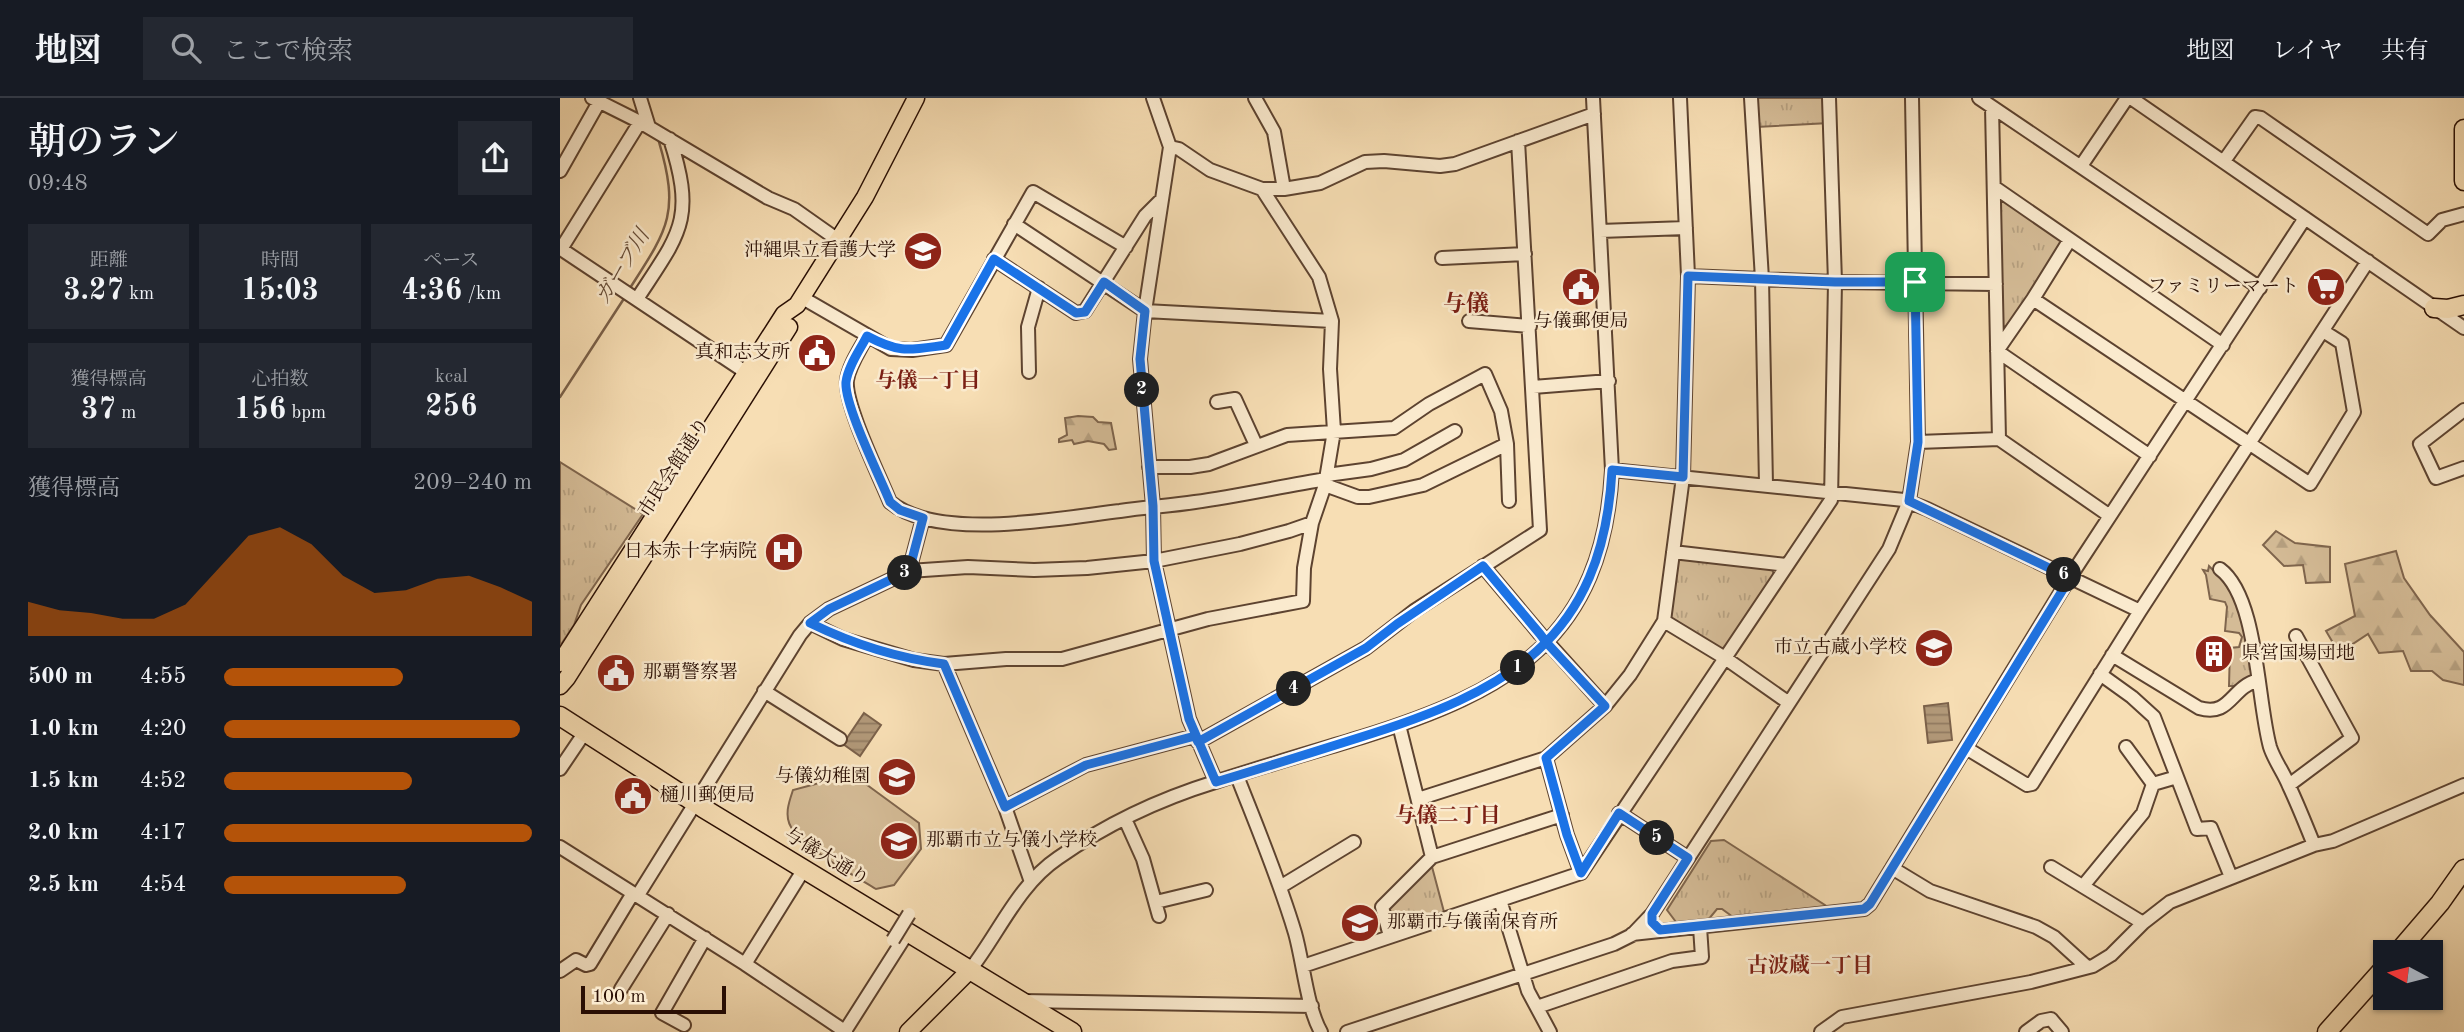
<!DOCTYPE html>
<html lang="ja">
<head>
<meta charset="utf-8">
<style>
	:root { --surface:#171b24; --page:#242831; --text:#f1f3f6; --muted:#9ea1a6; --line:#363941; --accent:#b45309 }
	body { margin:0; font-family:"Old Standard TT","Noto Serif JP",serif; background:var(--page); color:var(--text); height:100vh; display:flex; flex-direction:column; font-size:26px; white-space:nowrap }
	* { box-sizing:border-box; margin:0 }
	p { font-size:23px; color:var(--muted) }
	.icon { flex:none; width:38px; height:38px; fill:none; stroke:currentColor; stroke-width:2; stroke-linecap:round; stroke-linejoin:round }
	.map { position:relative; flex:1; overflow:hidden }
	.details { display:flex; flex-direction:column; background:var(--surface); width:560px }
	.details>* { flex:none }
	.needle { width:46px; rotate:277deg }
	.buttons { position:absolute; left:1813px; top:842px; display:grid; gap:14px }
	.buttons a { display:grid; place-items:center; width:70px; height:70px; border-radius:0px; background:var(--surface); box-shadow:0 2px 5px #0004; font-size:35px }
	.scale { position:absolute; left:21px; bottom:18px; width:145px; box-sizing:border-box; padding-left:7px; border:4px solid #2a0f04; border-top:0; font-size:19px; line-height:24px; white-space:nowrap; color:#2a0f04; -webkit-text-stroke:5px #faeace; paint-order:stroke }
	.pin { position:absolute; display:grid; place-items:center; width:60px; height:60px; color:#fff; margin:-30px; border-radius:14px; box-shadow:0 4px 10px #0006 }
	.km { position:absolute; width:35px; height:35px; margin:-18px; border-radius:50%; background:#222; color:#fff; font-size:19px; line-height:35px; text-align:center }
	.round { display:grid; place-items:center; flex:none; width:74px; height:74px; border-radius:0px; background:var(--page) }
	.overview { display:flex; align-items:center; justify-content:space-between; height:119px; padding:0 28px }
	h1 { font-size:38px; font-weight:600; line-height:52px }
	.metrics { display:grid; grid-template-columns:repeat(3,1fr); gap:10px; height:119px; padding:7px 28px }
	.metrics div { display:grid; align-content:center; border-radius:0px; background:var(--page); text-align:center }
	.metrics b { font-size:30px; font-weight:600 }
	.metrics small { font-size:19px; font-weight:400 }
	.metrics p { font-size:19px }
	.chart { height:196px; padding:14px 28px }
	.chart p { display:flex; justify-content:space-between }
	.chart svg { width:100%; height:126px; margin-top:7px; fill:var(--accent); opacity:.7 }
	ul { padding:0 28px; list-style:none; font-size:23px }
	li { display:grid; grid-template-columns:112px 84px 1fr; align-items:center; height:52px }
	li i { height:18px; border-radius:9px; background:var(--accent) }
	header { display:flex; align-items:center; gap:42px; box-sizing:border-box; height:98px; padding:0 35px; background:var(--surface); border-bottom:2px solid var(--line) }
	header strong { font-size:33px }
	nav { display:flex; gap:38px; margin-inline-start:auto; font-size:24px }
	.search { width:490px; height:63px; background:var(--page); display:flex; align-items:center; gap:18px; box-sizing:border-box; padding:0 24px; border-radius:0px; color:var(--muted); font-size:26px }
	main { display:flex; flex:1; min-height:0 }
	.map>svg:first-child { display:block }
	.forest { fill:url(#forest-firs); stroke:#7f654d; stroke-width:2 }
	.park { fill:url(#park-tufts); stroke:#7f654d; stroke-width:2 }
	.pitch { fill:#d4bb96; stroke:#7f654d; stroke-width:2 }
	.water { fill:url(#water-rules); stroke:#7b614a; stroke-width:2 }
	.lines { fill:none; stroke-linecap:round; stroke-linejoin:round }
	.stream { stroke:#7b614a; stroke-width:2.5 }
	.minor-casing { stroke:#5d4330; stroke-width:16 }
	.major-casing { stroke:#2a0f04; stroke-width:19 }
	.highway-casing { stroke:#2a0f04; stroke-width:21 }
	.minor { stroke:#faeace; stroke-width:12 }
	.major { stroke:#f7deb4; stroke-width:16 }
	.highway { stroke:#f7deb4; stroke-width:18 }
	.minor-bridge-casing { stroke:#5d4330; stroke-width:16; stroke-linecap:butt }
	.minor-bridge { stroke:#faeace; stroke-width:12 }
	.route-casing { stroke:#fff; stroke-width:14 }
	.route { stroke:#1a73e8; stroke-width:9 }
	.labels { text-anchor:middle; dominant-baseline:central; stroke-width:5; stroke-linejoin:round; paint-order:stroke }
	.poi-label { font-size:19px; fill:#2a0f04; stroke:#faeace; text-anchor:end }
	.street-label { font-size:19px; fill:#2a0f04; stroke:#faeace }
	.water-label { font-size:21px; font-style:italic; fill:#674d38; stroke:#faeace }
	.neighbourhood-label { font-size:21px; font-weight:bold; fill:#7a1f14; stroke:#faeace }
	.quarter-label { font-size:23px; font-weight:bold; fill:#7a1f14; stroke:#faeace }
</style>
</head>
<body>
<header>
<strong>地図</strong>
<div class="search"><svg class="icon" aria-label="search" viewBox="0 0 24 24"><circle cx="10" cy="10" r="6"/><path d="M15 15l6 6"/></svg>ここで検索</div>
<nav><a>地図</a><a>レイヤ</a><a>共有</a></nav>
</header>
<main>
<section class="details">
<div class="overview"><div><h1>朝のラン</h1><p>09:48</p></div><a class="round"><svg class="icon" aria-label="share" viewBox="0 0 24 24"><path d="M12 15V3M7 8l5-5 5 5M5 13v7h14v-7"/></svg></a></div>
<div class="metrics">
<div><p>距離</p><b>3.27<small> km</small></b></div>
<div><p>時間</p><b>15:03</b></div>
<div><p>ペース</p><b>4:36<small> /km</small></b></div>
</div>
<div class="metrics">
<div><p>獲得標高</p><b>37<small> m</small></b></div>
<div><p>心拍数</p><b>156<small> bpm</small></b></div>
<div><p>kcal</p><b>256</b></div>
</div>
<div class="chart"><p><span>獲得標高</span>209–240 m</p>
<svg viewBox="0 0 160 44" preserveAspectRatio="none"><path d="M0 44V32L10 35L20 36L30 38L40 38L50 33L60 21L70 9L80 6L90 12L100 23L110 29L120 28L130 24L140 23L150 27L160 32V44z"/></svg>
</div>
<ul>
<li><b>500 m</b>4:55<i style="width:58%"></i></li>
<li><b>1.0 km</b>4:20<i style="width:96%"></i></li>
<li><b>1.5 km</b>4:52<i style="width:61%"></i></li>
<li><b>2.0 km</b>4:17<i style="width:100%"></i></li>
<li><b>2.5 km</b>4:54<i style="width:59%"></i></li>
</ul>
</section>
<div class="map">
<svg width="1904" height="934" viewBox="0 0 1904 934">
	<defs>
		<pattern id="forest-firs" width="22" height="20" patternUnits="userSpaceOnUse" patternTransform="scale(1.75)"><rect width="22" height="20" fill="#d4bb96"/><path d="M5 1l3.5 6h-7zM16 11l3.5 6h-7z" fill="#b6a080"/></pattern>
		<pattern id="park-tufts" width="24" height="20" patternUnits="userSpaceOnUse" patternTransform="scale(1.75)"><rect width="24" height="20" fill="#d4bb96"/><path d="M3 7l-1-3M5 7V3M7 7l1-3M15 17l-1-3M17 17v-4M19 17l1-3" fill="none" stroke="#b6a080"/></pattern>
		<pattern id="water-rules" width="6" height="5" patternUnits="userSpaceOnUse" patternTransform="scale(1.75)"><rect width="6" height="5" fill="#b19878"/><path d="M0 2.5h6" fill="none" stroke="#907a60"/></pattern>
	</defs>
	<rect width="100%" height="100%" fill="#f7deb4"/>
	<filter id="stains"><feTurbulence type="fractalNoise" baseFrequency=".00286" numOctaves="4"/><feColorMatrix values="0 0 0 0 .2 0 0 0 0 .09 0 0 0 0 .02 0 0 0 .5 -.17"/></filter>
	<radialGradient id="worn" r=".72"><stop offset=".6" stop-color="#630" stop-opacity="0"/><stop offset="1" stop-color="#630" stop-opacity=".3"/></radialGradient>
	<path class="forest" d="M 518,318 L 533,319 L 538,324 L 551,325 L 556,351 L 549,352 L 544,346 L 528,343 L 514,346 L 512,342 L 499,344 L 499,341 L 507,337 L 505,320 Z
		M 1716,433 L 1735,445 L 1770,449 L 1770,484 L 1746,485 L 1743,467 L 1724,468 L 1703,447 Z
		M 1836,453 L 1844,480 L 1870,517 L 1904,554 L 1904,587 L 1883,582 L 1872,573 L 1851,573 L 1843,553 L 1819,555 L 1808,536 L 1779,555 L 1766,533 L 1795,518 L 1785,466 Z"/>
	<path class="park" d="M 1196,0 L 1269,0 L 1269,25 L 1197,29 Z
		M 1441,101 L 1503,143 L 1450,228 L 1440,229 L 1437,102 Z
		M 0,364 L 83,416 L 21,507 L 14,527 L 0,548 Z
		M 1123,460 L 1211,468 L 1214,477 L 1166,550 L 1159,553 L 1112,522 L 1110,516 L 1116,464 Z
		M 1649,468 C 1686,503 1686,529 1693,577 L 1674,588 L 1669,588 L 1670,550 L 1679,549 L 1682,539 L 1679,535 L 1665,533 L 1667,509 L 1665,504 L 1650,501 L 1646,477 L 1643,472 L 1648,473 Z
		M 1164,742 L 1268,809 L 1173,819 L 1162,811 L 1157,811 L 1148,822 L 1116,824 L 1107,812 L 1151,743 Z
		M 871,765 L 884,814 L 837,832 L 832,830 L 828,807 Z"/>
	<path class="pitch" d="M 288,673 L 359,725 L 361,751 L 334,787 L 316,791 C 295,778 242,749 231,729 C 224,717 229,704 233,692 L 263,684 Z"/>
	<path class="water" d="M 1388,605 L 1392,642 L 1368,645 L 1364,608 Z
		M 304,615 L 321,627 L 300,658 L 283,646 Z"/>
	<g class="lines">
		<path class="stream" d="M 70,190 C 108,131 120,115 99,44
			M 0,299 L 65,199"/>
		<g class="minor-casing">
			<path id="minor" d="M 32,0 L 80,24 L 208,100 L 234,111 L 278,142
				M 80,0 L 89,29
				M 593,0 L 610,49 L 585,213 L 580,261 L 593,408 L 594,463 L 629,621 L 656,684
				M 695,0 L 714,34 L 724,91
				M 1191,0 L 1202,181 L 1206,387
				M 1419,0 L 1700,190
				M 1571,0 L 1904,230
				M 1432,9 L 1439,341
				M 80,24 L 1,151 L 193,279
				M 610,49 L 619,51 L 650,72 L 702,91 L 724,91 L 760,85 L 805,64 L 824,63 L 880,68 L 895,66 L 1034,16
				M 1664,63 L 1695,19 L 1701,20 L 1868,136 L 1882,122 L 1904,116
				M 1521,68 L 1567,0
				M 0,73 L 39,4
				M 1434,89 L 1663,247
				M 454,126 L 585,213 L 772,223
				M 1040,133 L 1126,130
				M 882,160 L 965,156
				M 434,161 L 516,215 L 525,213 L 585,118 L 601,102
				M 1128,178 L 1275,184 L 1436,186
				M 241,199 L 331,251 L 352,252 L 386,247 L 473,94 L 566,149
				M 77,201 C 120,135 136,122 110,41
				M 1473,201 L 1750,386 L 1794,314 L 1782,245 L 1763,233
				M 909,223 L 970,228
				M 307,238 C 300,252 289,267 287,282 C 284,306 320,379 330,404 C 378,444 501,420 560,413 C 585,409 610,408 635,404 C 679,398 723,388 767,381
				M 1437,253 L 1590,358
				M 1437,253 L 1473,201 L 1509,143
				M 469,274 L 468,229 L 479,190
				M 973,289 L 1049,283
				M 657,304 L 675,301 L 696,347
				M 1904,312 L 1860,346 L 1876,380 L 1904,370
				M 1358,344 L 1439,341 L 1550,418
				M 589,369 L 630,369 L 649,366 L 727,337 L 834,330 L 869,306 L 925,276 L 941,313 L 947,346 L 949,403
				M 1052,372 L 1344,402 L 1367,411 L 1580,513
				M 767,377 L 811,371 L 844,362 L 895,333
				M 765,387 L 798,399 L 809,399 L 863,387 L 947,346
				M 1113,454 L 1226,467
				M 923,468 L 980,536 L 1045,608
				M 1660,471 C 1698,499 1697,603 1710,649 C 1714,662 1724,675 1729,688 C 1738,707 1746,727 1754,747
				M 349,473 L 363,420
				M 1104,523 L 1165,560 L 1229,605
				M 250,525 L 283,541 L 354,562 L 384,566 L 446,561 L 502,561 L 648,521 L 743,503 L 744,470 L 752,425 L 765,387 L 774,333 L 770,271 L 772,223 L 759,179 L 702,91
				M 1552,557 L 1639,610 C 1671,619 1670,590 1698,582
				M 384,566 L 445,709 L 471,784
				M 1540,576 L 1572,599 L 1594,619 L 1637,731 L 1651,730 L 1671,779
				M 204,593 L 280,641
				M 839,627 L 872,759
				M 638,644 L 806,550 L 854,513 L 980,432 L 958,43
				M 1566,649 L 1593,686
				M 1406,650 L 1467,687 L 1472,686 L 1580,513 L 1808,163
				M 986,660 L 1007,737 L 1021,775
				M 0,671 L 25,634
				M 677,678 C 697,729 719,781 735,835 C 743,863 747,910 761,934
				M 1729,687 L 1792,640 L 1736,538
				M 858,701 L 986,660 L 1045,608 L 1070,577 L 1104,523 L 1123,379 L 1128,178 L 1120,0
				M 445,709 L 526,667 L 635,638
				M 1059,715 L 1128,760
				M 565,721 L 583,761 L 599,818
				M 0,749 L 185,866 L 286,934
				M 1491,769 L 1583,825
				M 1332,770 L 1370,793 L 1476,829 L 1494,839 L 1527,869
				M 1523,788 L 1583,715 L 1593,686 L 1617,679
				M 720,789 L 794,744
				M 78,797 L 240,537 L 250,525 L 269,511 L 349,473 L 408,469 L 474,472 L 527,470 L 594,463 L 680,446 L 729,433 L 752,425
				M 940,802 L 968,893 L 990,934
				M 596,804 L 646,792
				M 1072,836 L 1304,811 L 1310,806 L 1510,479 L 1745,120
				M 830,838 L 822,809 L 872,759 L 1002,717
				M 185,866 L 244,771
				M 743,868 L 1021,775 L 1271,402 L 1275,184 L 1269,0
				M 410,872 C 439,835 458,787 498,760 C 545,727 600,701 655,684 C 704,668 753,654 802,639 C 950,593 1043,540 1052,372 L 1033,0
				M 0,873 L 16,862 L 26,867 L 30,866 L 73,795
				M 61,891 L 108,816
				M 463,903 L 752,908
				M 977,909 L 1112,863 L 1142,859 L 1140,829
				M 124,927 L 102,915 L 145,840
				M 285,933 L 348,834
				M 787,934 L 1054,846 L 1072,837 L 1092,816 L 1329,451 L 1349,403 L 1358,344 L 1352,0
				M 1261,934 L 1282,919 L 1471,884 L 1533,868 L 1551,857 L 1583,825 L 1610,804 L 1754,747 L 1773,743 L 1904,687
				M 1466,934 L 1481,923 L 1491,921 L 1502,934"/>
		</g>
		<g class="major-casing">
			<path id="major" d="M 0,565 L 224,216 L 237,207 L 305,99 L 356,0
				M 0,588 L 7,580 L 229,229
				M 348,934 L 410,872"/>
		</g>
		<g class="highway-casing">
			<path id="highway" d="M 1904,31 L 1904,83
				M 1874,210 L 1888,211 L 1904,207
				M 0,618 L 143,710 L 512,934
				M 1838,854 L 1880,805 L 1904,771
				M 1767,934 L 1825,869"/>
		</g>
		<use href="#minor" class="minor"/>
		<use href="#major" class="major"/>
		<use href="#highway" class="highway"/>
		<g class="minor-bridge-casing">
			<path id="minor-bridge" d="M 333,842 L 349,816"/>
		</g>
		<use href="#minor-bridge" class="minor-bridge"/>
	</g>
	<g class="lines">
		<g class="route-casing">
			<path id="route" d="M 1355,184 L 1275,184 L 1128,178 L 1123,379 L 1052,372 C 1043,543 946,594 798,640 C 750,655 703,670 656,684 L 629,621 L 594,463 L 593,408 L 580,261 L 585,213 L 544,184 L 525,214 L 516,215 L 434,161 L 386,247 C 349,252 341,256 307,238 C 300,252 288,268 286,284 C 284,307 320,379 330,404 L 340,412 L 363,420 L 349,473 L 269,511 L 250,525 C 293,546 337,560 384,566 L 445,709 L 526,667 L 635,638 L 638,644 L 806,550 L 837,526 L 923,468 L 980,536 L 986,544 L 1045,608 L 986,660 L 1007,737 L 1021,775 L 1059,715 L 1128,760 L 1092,816 L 1092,824 L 1100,832 L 1304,811 L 1310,806 L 1510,480 L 1349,403 L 1358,344 L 1355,184"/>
		</g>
		<use href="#route" class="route"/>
	</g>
	<defs>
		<g id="university-disc" transform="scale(2.0125)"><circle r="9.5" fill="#8f2418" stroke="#faeace"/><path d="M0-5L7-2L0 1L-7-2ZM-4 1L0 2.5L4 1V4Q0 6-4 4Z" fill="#fff"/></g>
		<g id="civic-disc" transform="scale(2.0125)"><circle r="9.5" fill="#8f2418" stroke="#faeace"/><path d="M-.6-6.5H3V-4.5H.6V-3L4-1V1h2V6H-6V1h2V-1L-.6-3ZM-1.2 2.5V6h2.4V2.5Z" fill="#fff"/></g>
		<g id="supermarket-disc" transform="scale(2.0125)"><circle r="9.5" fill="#8f2418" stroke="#faeace"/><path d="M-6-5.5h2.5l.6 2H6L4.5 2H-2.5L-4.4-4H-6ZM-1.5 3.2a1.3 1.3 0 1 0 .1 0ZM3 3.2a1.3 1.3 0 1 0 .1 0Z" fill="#fff"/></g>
		<g id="hospital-disc" transform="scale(2.0125)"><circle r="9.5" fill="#8f2418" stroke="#faeace"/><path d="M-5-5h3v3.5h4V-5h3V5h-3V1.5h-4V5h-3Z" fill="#fff"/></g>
		<g id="school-disc" transform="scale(2.0125)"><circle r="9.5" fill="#8f2418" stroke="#faeace"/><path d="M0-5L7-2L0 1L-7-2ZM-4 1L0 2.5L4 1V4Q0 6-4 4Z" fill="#fff"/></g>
		<g id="building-disc" transform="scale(2.0125)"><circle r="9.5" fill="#8f2418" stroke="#faeace"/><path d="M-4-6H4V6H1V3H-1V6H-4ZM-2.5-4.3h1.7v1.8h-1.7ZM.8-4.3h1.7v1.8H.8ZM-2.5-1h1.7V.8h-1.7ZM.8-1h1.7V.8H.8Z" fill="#fff"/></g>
	</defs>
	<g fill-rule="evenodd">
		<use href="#university-disc" x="363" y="153"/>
		<use href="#civic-disc" x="1021" y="189"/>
		<use href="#supermarket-disc" x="1766" y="189"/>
		<use href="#civic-disc" x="257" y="255"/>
		<use href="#hospital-disc" x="224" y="454"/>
		<use href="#school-disc" x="1374" y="550"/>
		<use href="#building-disc" x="1654" y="556"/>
		<use href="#civic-disc" x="56" y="575"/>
		<use href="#school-disc" x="337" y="679"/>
		<use href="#civic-disc" x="73" y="698"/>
		<use href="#school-disc" x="339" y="743"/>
		<use href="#school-disc" x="800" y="825"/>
	</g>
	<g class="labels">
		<g class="poi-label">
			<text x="336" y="153">沖縄県立看護大学</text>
			<text x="1739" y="189">ファミリーマート</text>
			<text x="1021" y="224" text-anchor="middle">与儀郵便局</text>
			<text x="230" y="255">真和志支所</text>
			<text x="197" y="454">日本赤十字病院</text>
			<text x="1347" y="550">市立古蔵小学校</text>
			<text x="1681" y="556" text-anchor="start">県営国場団地</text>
			<text x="83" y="575" text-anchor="start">那覇警察署</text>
			<text x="310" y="679">与儀幼稚園</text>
			<text x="100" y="698" text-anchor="start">樋川郵便局</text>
			<text x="366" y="743" text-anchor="start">那覇市立与儀小学校</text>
			<text x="827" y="825" text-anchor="start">那覇市与儀南保育所</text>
		</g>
		<g class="street-label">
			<text transform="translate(115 370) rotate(-57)">市民会館通り</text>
			<text transform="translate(266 760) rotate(31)">与儀大通り</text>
		</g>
		<g class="water-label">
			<text transform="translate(63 169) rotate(-58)">ガーブ川</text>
		</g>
		<g class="neighbourhood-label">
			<text x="368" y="283">与儀一丁目</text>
			<text x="888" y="718">与儀二丁目</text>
			<text x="1250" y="868">古波蔵一丁目</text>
		</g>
		<g class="quarter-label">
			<text x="906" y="206">与儀</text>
		</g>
	</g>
	<rect width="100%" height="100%" filter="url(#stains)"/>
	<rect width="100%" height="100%" fill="url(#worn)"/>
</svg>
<div class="buttons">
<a><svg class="needle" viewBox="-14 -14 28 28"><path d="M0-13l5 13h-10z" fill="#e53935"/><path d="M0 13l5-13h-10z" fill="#9ea1a6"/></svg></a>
</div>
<div class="scale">100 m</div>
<div class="pin" style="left:1355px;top:184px;background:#1e9e55"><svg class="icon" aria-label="arrive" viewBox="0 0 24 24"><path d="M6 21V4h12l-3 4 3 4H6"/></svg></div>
<b class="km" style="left:958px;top:570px">1</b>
<b class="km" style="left:582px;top:292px">2</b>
<b class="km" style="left:345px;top:475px">3</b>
<b class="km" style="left:734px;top:591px">4</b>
<b class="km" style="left:1097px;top:740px">5</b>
<b class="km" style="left:1504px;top:477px">6</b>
</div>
</main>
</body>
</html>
